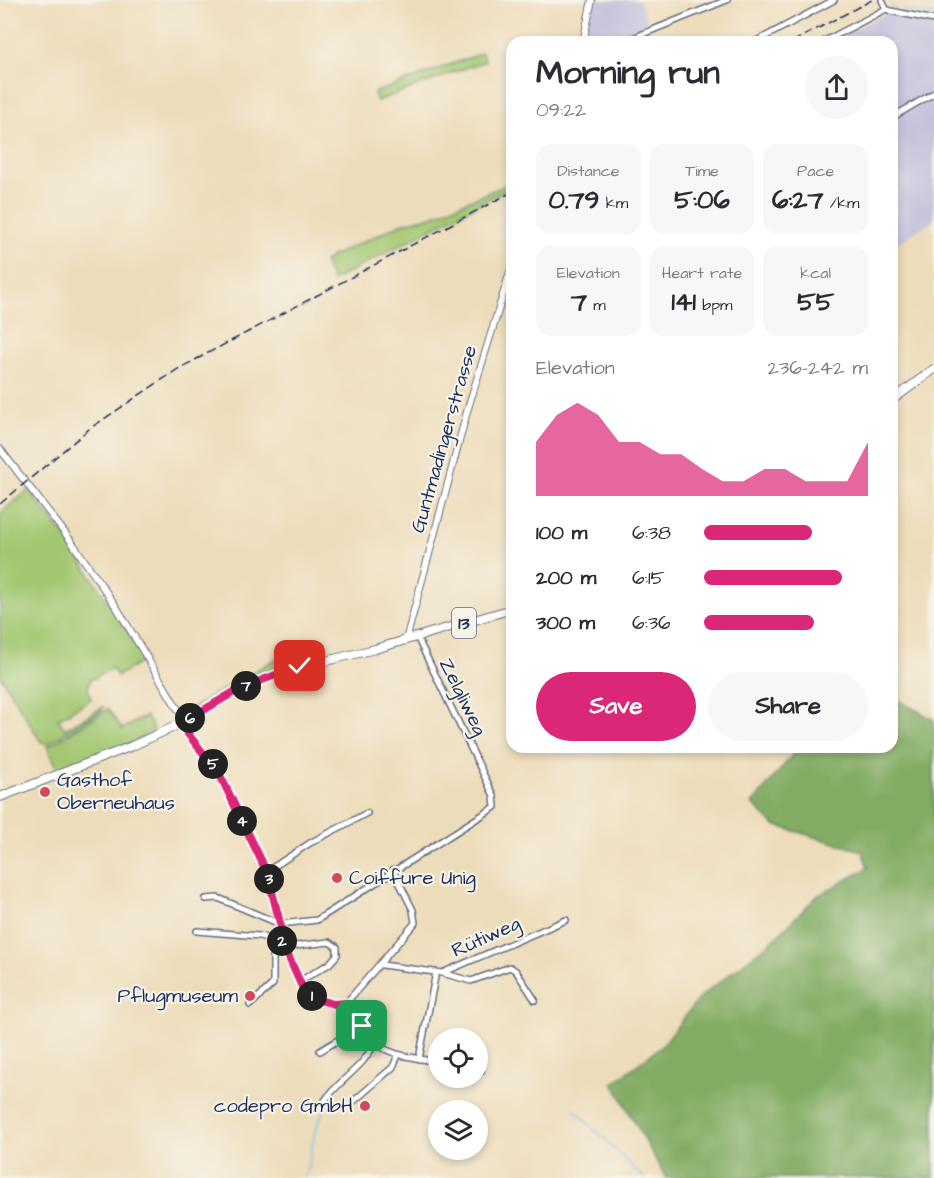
<!DOCTYPE html>
<html lang="en">
<head>
<meta charset="utf-8">
<style>
	:root { --surface:#fff; --page:#f7f7f7; --text:#2b2b33; --muted:#7c7c81; --accent:#db2777 }
	body { margin:0; font-family:"Architects Daughter",sans-serif; background:var(--page); color:var(--text); height:100vh; display:flex; flex-direction:column; font-size:22px; white-space:nowrap }
	* { box-sizing:border-box; margin:0 }
	p { font-size:20px; color:var(--muted) }
	.icon { flex:none; width:33px; height:33px; fill:none; stroke:currentColor; stroke-width:2; stroke-linecap:round; stroke-linejoin:round }
	.map { position:relative; flex:1; overflow:hidden }
	.details { position:absolute; left:506px; top:36px; width:392px; height:717px; display:flex; flex-direction:column; background:var(--surface); border-radius:18px; box-shadow:0 3px 9px #0003 }
	.details>* { flex:none }
	.buttons { position:absolute; left:428px; top:1028px; display:grid; gap:12px }
	.buttons a { display:grid; place-items:center; width:60px; height:60px; border-radius:50%; background:var(--surface); box-shadow:0 3px 9px #0003; font-size:30px }
	.pin { position:absolute; display:grid; place-items:center; width:51px; height:51px; color:#fff; margin:-26px; border-radius:12px; box-shadow:0 3px 9px #0006 }
	.km { position:absolute; width:30px; height:30px; margin:-15px; border-radius:50%; background:#222; color:#fff; font-size:16px; line-height:30px; text-align:center }
	.round { display:grid; place-items:center; flex:none; width:63px; height:63px; border-radius:32px; background:var(--page) }
	.summary { display:flex; align-items:center; justify-content:space-between; height:102px; padding:0 30px }
	h1 { font-size:33px; font-weight:700; line-height:45px }
	.metrics { display:grid; grid-template-columns:repeat(3,1fr); gap:9px; height:102px; padding:6px 30px }
	.metrics div { display:grid; align-content:center; border-radius:15px; background:var(--page); text-align:center }
	.metrics b { font-size:26px; font-weight:700 }
	.metrics small { font-size:16px; font-weight:400 }
	.metrics p { font-size:16px }
	.chart { height:168px; padding:12px 30px }
	.chart p { display:flex; justify-content:space-between }
	.chart svg { width:100%; height:108px; margin-top:6px; fill:var(--accent); opacity:.7 }
	.cta { display:flex; gap:12px; margin-top:auto; padding:12px 30px }
	.cta a { flex:1; height:69px; border-radius:36px; background:var(--accent); color:#fff; font-size:24px; font-weight:700; line-height:69px; text-align:center }
	.cta a+a { background:var(--page); color:var(--text) }
	ul { padding:0 30px; list-style:none; font-size:20px }
	li { display:grid; grid-template-columns:96px 72px 1fr; align-items:center; height:45px }
	li i { height:15px; border-radius:8px; background:var(--accent) }
	.map>svg:first-child { display:block }
	.industrial { fill:#c3c1db }
	.green { fill:#a3c771; stroke:#5f7b68; stroke-width:1.5 }
	.forest { fill:#82ac63; stroke:#4e6e60; stroke-width:1.5 }
	.lines { fill:none; stroke-linecap:round; stroke-linejoin:round }
	.stream { stroke:#69c1e6; stroke-width:1.5 }
	.minor-casing { stroke:#646c7e; stroke-width:8 }
	.tertiary-casing { stroke:#646c7e; stroke-width:8 }
	.primary-casing { stroke:#646c7e; stroke-width:10 }
	.minor { stroke:#fff; stroke-width:5 }
	.tertiary { stroke:#fff; stroke-width:6 }
	.primary { stroke:#fff; stroke-width:8 }
	.rail { stroke:#1b2f5e; stroke-width:1.5; stroke-dasharray:9 4.5; stroke-linecap:butt }
	.route-casing { stroke:#fff; stroke-width:12 }
	.route { stroke:#db2777; stroke-width:8 }
	.poi-dot { fill:#d1495b; stroke:#f7f3e8; stroke-width:2 }
	.labels { text-anchor:middle; dominant-baseline:central; stroke-width:4.5; stroke-linejoin:round; paint-order:stroke }
	.shield { fill:#f7f3e8; stroke:#5d6a87; stroke-width:1.5 }
	.shield-label { font-size:18px; font-weight:bold; fill:#1b2f5e }
	.street-label { font-size:20px; fill:#1b2f5e; stroke:#f7f3e8 }
	.poi-label { font-size:20px; fill:#1b2f5e; stroke:#f7f3e8; text-anchor:start }
</style>
</head>
<body>
<div class="map">
<svg width="934" height="1178" viewBox="0 0 934 1178">
	<rect width="100%" height="100%" fill="#f7f3e8"/>
	<filter id="ink" filterUnits="userSpaceOnUse"><feTurbulence type="fractalNoise" baseFrequency=".0167" numOctaves="2"/><feDisplacementMap in="SourceGraphic" scale="12" xChannelSelector="R" yChannelSelector="G"/><feConvolveMatrix kernelMatrix="1 2 1 2 8 2 1 2 1" color-interpolation-filters="sRGB"/></filter>
	<filter id="wash" filterUnits="userSpaceOnUse"><feTurbulence type="fractalNoise" baseFrequency=".008" numOctaves="4" result="noise"/><feDisplacementMap in="SourceGraphic" scale="24" xChannelSelector="R" yChannelSelector="G"/><feGaussianBlur stdDeviation="1.35" result="paint"/><feColorMatrix in="noise" values="0 0 0 0 0 0 0 0 0 0 0 0 0 0 0 0 0 1.4 0 .05"/><feComposite in="paint" operator="in"/></filter>
	<g filter="url(#wash)">
		<rect width="100%" height="100%" fill="#eddcb9"/>
		<path class="industrial" d="M 592,0 L 639,0 L 651,30 L 623,42 L 583,42 Z
			M 891,11 L 934,21 L 934,220 L 896,244 L 891,234 L 891,42 L 828,42 Z"/>
		<path class="green" d="M 482,53 L 485,61 L 377,101 L 374,93 Z
			M 511,183 L 511,187 L 332,281 L 324,262 L 330,257 L 401,224 L 432,216 Z
			M 29,490 L 67,539 L 146,660 L 117,676 L 112,668 L 90,680 L 88,688 L 91,699 L 58,719 L 65,729 L 103,707 L 101,711 L 47,744 L 41,742 L 0,675 L 0,513 Z
			M 279,657 L 281,669 L 189,715 L 183,713 Z
			M 108,709 L 122,729 L 146,716 L 154,730 L 134,742 L 60,770 L 58,769 L 47,747 Z"/>
		<path class="forest" d="M 891,696 L 934,720 L 934,1178 L 666,1178 L 613,1083 L 662,1046 L 700,997 L 772,941 L 817,896 L 868,868 L 862,851 L 774,825 L 752,804 L 794,753 L 788,747 L 891,747 Z"/>
		<g class="lines">
			<path class="stream" d="M 890,6 L 896,9
				M 902,10 L 934,15
				M 574,1109 L 644,1178
				M 305,1178 L 316,1129 L 327,1102"/>
		</g>
	</g>
	<g filter="url(#ink)">
		<g class="lines">
			<g class="minor-casing">
				<path id="minor" d="M 882,0 L 886,9 L 891,11 L 934,20
					M 623,42 L 727,0
					M 755,42 L 834,0
					M 823,42 L 886,9
					M 891,118 L 934,93
					M 266,872 L 310,843 L 367,813
					M 206,899 L 218,898 L 280,924 L 317,920 L 495,807 L 494,796 L 417,637
					M 197,931 L 259,936 L 282,942
					M 282,942 C 292,970 308,1014 346,1003 C 379,1053 379,1052 438,1062
					M 278,948 L 329,942 L 337,947 L 337,955 L 329,964 L 300,981
					M 382,965 L 442,973 L 566,920
					M 442,973 L 471,981 L 510,967 L 516,971 L 535,1000
					M 346,1003 L 415,923 L 413,910 L 393,870
					M 250,1005 L 273,984 L 273,957 L 279,946
					M 320,1051 L 361,1026
					M 419,1059 L 436,972
					M 477,1070 L 481,1071
					M 354,1101 L 393,1067 L 398,1055
					M 324,1102 C 338,1080 365,1067 374,1043"/>
			</g>
			<g class="tertiary-casing">
				<path id="tertiary" d="M 583,42 L 592,0
					M 0,449 L 71,541 L 117,608 L 185,721
					M 406,640 L 468,408 L 512,266
					M 180,724 L 219,773 L 262,862 L 269,880 L 282,931 L 282,942"/>
			</g>
			<g class="primary-casing">
				<path id="primary" d="M 891,401 L 934,369
					M 0,797 L 132,746 L 180,724 L 241,688 L 277,673 L 375,649 L 512,609"/>
			</g>
			<use href="#minor" class="minor"/>
			<use href="#tertiary" class="tertiary"/>
			<use href="#primary" class="primary"/>
			<path class="rail" d="M 792,42 L 872,0
				M 0,504 L 89,429 L 178,369 L 512,192"/>
		</g>
	</g>
	<g class="lines" filter="url(#ink)">
		<g class="route-casing">
			<path id="route" d="M 300,666 L 241,688 L 180,724 L 219,773 L 262,862 L 269,880 L 282,931 L 282,942 L 303,989 L 319,1000 L 334,1004 L 346,1003 L 362,1026"/>
		</g>
		<use href="#route" class="route"/>
	</g>
	<g class="poi-dot">
		<circle cx="45" cy="792" r="6"/>
		<circle cx="337" cy="878" r="6"/>
		<circle cx="250" cy="996" r="6"/>
		<circle cx="365" cy="1106" r="6"/>
	</g>
	<g class="labels">
		<rect class="shield" x="452" y="608" width="24" height="30" rx="4.5"/>
		<g class="shield-label">
			<text x="464" y="623">13</text>
		</g>
		<g class="street-label">
			<text transform="translate(444 439) rotate(-74)">Guntmadingerstrasse</text>
			<text transform="translate(463 697) rotate(64)">Zelgliweg</text>
			<text transform="translate(486 937) rotate(-24)">Rütiweg</text>
		</g>
		<g class="poi-label">
			<text x="57" y="780">Gasthof<tspan x="57" dy="23">Oberneuhaus</tspan></text>
			<text x="349" y="878">Coiffure Unig</text>
			<text x="238" y="996" text-anchor="end">Pflugmuseum</text>
			<text x="353" y="1106" text-anchor="end">codepro GmbH</text>
		</g>
	</g>
</svg>
<div class="buttons">
<a><svg class="icon" aria-label="locate" viewBox="0 0 24 24"><circle cx="12" cy="12" r="6"/><path d="M12 2v4M12 18v4M2 12h4M18 12h4"/></svg></a>
<a><svg class="icon" aria-label="layers" viewBox="0 0 24 24"><path d="M12 4l9 5-9 5-9-5zM3 14l9 5 9-5"/></svg></a>
</div>
<div class="pin" style="left:362px;top:1026px;background:#1e9e55"><svg class="icon" aria-label="arrive" viewBox="0 0 24 24"><path d="M6 21V4h12l-3 4 3 4H6"/></svg></div>
<div class="pin" style="left:300px;top:666px;background:#d93025"><svg class="icon" aria-label="check" viewBox="0 0 24 24"><path d="M5 12l5 5 9-10"/></svg></div>
<b class="km" style="left:312px;top:996px">1</b>
<b class="km" style="left:282px;top:941px">2</b>
<b class="km" style="left:269px;top:879px">3</b>
<b class="km" style="left:242px;top:821px">4</b>
<b class="km" style="left:213px;top:764px">5</b>
<b class="km" style="left:190px;top:718px">6</b>
<b class="km" style="left:246px;top:686px">7</b>
<section class="details">
<div class="summary"><div><h1>Morning run</h1><p>09:22</p></div><a class="round"><svg class="icon" aria-label="share" viewBox="0 0 24 24"><path d="M12 15V3M7 8l5-5 5 5M5 13v7h14v-7"/></svg></a></div>
<div class="metrics">
<div><p>Distance</p><b>0.79<small> km</small></b></div>
<div><p>Time</p><b>5:06</b></div>
<div><p>Pace</p><b>6:27<small> /km</small></b></div>
</div>
<div class="metrics">
<div><p>Elevation</p><b>7<small> m</small></b></div>
<div><p>Heart rate</p><b>141<small> bpm</small></b></div>
<div><p>kcal</p><b>55</b></div>
</div>
<div class="chart"><p><span>Elevation</span>236–242 m</p>
<svg viewBox="0 0 160 44" preserveAspectRatio="none"><path d="M0 44V22L10 11L20 6L30 11L40 22L50 22L60 27L70 27L80 33L90 38L100 38L110 33L120 33L130 38L140 38L150 38L160 22V44z"/></svg>
</div>
<ul>
<li><b>100 m</b>6:38<i style="width:66%"></i></li>
<li><b>200 m</b>6:15<i style="width:84%"></i></li>
<li><b>300 m</b>6:36<i style="width:67%"></i></li>
</ul>
<div class="cta"><a>Save</a><a>Share</a></div>
</section>
</div>
</body>
</html>
